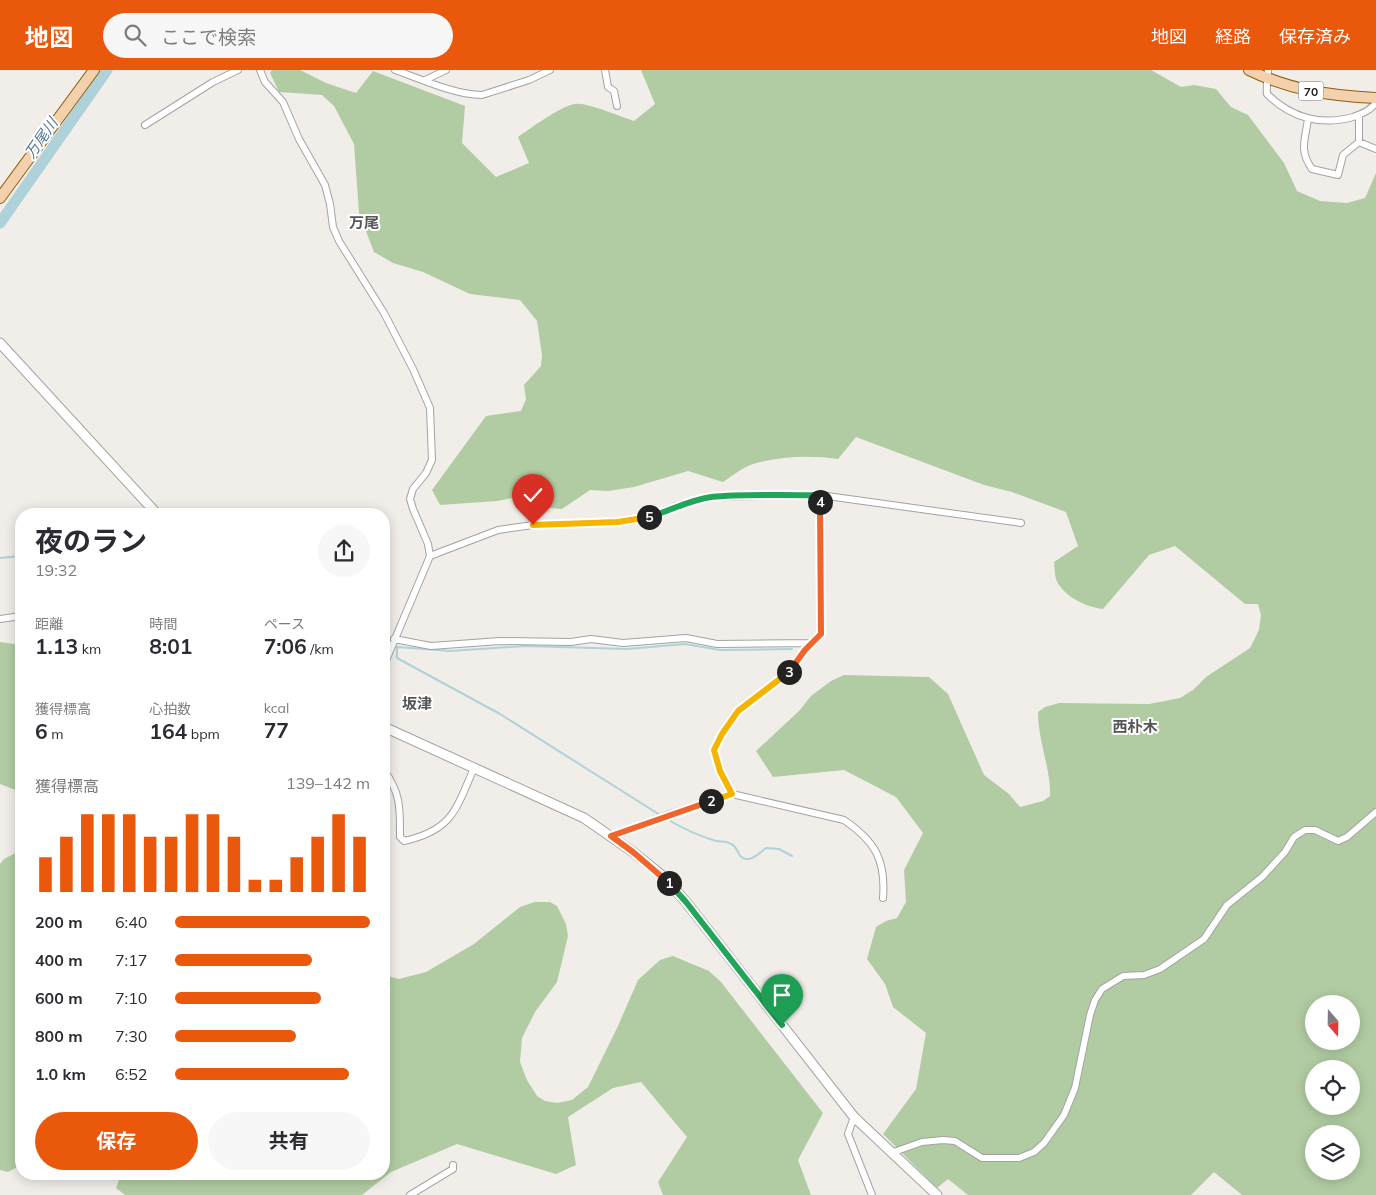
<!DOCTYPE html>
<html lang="ja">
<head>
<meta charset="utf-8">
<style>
	:root { --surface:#fff; --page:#f7f7f7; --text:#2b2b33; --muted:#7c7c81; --accent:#ea580c }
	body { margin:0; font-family:Mulish,"Noto Sans JP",sans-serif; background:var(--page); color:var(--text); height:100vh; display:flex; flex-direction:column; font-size:19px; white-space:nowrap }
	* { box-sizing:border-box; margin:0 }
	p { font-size:16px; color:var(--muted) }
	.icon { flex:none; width:28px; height:28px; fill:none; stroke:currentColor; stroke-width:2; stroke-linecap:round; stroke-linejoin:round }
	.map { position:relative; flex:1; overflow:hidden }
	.drawer { position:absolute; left:15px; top:438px; width:375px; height:672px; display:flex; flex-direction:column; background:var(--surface); border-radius:20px; box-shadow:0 2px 12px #0003 }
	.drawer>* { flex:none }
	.needle { width:32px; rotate:160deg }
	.fabs { position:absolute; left:1305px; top:925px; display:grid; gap:10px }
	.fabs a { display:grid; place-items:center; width:55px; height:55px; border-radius:50%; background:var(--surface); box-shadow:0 2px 12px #0003; font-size:25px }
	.pin { position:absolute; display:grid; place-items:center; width:42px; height:42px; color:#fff; margin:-51px -21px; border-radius:50% 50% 50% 0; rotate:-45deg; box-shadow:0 0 5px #0007 }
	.pin .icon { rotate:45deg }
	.km { position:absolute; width:25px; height:25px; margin:-12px; border-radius:50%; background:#222; color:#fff; font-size:14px; line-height:25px; text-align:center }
	.round { display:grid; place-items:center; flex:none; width:52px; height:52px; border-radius:26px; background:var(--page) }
	.overview { display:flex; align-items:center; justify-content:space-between; height:85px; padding:0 20px }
	h1 { font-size:28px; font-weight:700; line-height:38px }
	.figures { display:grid; grid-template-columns:repeat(3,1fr); gap:8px; height:85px; padding:5px 20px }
	.figures div { display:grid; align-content:center }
	.figures b { font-size:21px; font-weight:700 }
	.figures small { font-size:14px; font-weight:400 }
	.figures p { font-size:14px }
	.chart { height:140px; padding:10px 20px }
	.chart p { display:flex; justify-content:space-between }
	.chart svg { width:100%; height:90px; margin-top:5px; stroke:var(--accent); stroke-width:6 }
	.action { display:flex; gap:10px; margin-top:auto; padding:10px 20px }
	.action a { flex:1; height:58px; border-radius:30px; background:var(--accent); color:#fff; font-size:20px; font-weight:700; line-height:58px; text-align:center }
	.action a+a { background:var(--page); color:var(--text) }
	ul { padding:0 20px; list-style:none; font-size:16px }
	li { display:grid; grid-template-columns:80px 60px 1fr; align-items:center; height:38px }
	li i { height:12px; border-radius:6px; background:var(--accent) }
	header { display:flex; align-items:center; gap:30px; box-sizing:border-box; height:70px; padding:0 25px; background:var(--accent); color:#fff }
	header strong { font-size:24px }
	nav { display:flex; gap:28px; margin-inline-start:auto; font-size:18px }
	.search { width:350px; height:45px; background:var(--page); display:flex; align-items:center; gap:12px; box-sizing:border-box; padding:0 18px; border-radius:28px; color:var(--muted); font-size:19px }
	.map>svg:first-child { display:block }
	.forest { fill:#b1cca3; fill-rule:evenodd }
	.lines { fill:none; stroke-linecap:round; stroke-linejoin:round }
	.stream { stroke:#afd2da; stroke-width:2 }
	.river { stroke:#afd2da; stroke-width:11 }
	.minor-casing { stroke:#a3a3a3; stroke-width:8 }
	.tertiary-casing { stroke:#a3a3a3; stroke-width:11 }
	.primary-casing { stroke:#8f5e10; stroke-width:12 }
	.minor { stroke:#fff; stroke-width:6 }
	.tertiary { stroke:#fff; stroke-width:9 }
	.primary { stroke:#f3d1ad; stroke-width:10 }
	.split-1-casing { stroke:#fff; stroke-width:10 }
	.split-2-casing { stroke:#fff; stroke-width:10 }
	.split-3-casing { stroke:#fff; stroke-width:10 }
	.split-4-casing { stroke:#fff; stroke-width:10 }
	.split-5-casing { stroke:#fff; stroke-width:10 }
	.split-6-casing { stroke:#fff; stroke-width:10 }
	.split-1 { stroke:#22a559; stroke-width:6 }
	.split-2 { stroke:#f0652b; stroke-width:6 }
	.split-3 { stroke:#f5b400; stroke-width:6 }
	.split-4 { stroke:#f0652b; stroke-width:6 }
	.split-5 { stroke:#22a559; stroke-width:6 }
	.split-6 { stroke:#f5b400; stroke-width:6 }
	.labels { text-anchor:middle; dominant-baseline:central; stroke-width:4; stroke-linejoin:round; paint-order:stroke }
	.shield { fill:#fff; stroke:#646464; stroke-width:1 }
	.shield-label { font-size:12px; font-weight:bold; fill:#222 }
	.water-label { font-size:15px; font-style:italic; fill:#50789a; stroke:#fff }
	.neighbourhood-label { font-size:15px; font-weight:bold; fill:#555; stroke:#fff }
</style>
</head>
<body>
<header>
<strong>地図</strong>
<div class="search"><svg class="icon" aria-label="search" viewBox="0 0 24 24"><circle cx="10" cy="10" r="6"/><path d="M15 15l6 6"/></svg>ここで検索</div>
<nav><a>地図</a><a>経路</a><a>保存済み</a></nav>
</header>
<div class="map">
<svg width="1376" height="1125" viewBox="0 0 1376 1125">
	<rect width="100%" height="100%" fill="#f1eeea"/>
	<path class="forest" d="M 272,0 L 300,0 L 326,13 L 356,23 L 373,1 L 465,36 L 462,73 L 496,107 L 529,93 L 518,67 C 530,59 560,36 575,34 C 587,32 621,47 634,51 L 655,34 L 641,0 L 1151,0 L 1181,17 L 1194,15 L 1216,19 L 1231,37 L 1248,45 L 1284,93 L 1297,121 L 1320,131 L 1347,133 L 1365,128 L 1376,103 L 1376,1125 L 1242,1125 L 1214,1102 L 1191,1125 L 968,1125 L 948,1109 L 937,1118 L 883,1064 L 916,1019 L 926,963 L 893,937 L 885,914 L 867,889 L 876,857 L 886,851 L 897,848 L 906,832 L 904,800 L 923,763 L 896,727 L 844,700 L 773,707 L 756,681 L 799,641 L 811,626 L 831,611 L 844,605 L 929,607 L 948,624 L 984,705 L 1009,724 L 1020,737 L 1043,731 L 1050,726 C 1051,698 1038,672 1038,642 L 1045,637 L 1059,633 L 1149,634 L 1180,628 L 1193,620 L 1206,607 L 1250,578 L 1259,560 L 1261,545 L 1258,534 L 1245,534 L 1175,476 L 1149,485 L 1103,539 C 1087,537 1069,529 1059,515 C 1054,509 1055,499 1054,492 L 1078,476 L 1066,442 L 1012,422 L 984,415 L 856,367 L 838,389 C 811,385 780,386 753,394 C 743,397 732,406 723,412 L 688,401 L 634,417 L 608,421 L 590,420 L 562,439 L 550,438 L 538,423 L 497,431 L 440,435 L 432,420 L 486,346 L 521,341 L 526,329 L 524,315 L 541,296 L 542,285 L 537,251 L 520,230 L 470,224 L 423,202 L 393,193 L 374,182 L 359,143 L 354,74 L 334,36 L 322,25 L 279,22 L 270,3 ZM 1314,934 L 1351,934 L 1351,971 L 1314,971 ZM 1314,999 L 1351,999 L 1351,1036 L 1314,1036 ZM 1314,1064 L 1351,1064 L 1351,1101 L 1314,1101 Z
		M 0,572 L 21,575 L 21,725 L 18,721 L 0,714 Z
		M 21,780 L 21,1095 L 8,1102 L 0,1100 L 0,794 L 4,789 Z
		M 535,832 L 550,832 L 557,836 L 566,854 L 568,866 L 557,912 L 535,942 L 522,968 L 520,992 L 527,1010 L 537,1026 L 545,1031 L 557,1033 L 572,1030 L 588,1017 L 618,956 L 638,910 L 660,890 L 673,886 L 709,901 L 721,912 L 823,1043 L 798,1090 L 811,1125 L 663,1125 L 658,1112 L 687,1067 L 641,1012 L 613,1018 L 568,1047 L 576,1095 L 556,1104 L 457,1074 L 391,1102 L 362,1125 L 125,1125 L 116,1118 L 121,1104 L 384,1104 L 384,901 L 391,907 L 399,909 L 426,902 L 474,874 L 520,837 Z"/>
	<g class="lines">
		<path class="stream" d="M 0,488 L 21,486
			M 384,573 L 397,577 L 450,581 L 525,576 L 627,579 L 685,574 L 720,580 L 792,579
			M 397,577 L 397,588 L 500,644 L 660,745
			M 667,749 C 682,758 698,766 716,771 C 721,772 727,771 731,774 C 739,777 737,788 746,789 C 754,790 760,782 766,778 L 779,779 L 792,786"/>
		<path class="river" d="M 0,153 L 107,0"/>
		<g class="minor-casing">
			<path id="minor" d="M 260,0 L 265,12 L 283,32 L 299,69 L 325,115 L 330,134 L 333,157 L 339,171 L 384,243 L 413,299 L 430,338 L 432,390 L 426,403 L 413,419 L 410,429 L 413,439 L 428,474 L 430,486 L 384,595
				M 395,0 C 421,9 455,25 482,25 L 529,10 L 550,0
				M 605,0 L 608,17 L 614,21 L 617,36
				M 1268,0 C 1268,8 1266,16 1267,24 C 1291,48 1321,56 1353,47 C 1361,44 1372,40 1376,32
				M 425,10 L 446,0
				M 1359,45 L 1359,72 L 1376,79
				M 1308,49 C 1305,70 1299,81 1312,99 L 1338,105 L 1343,85 L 1359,72
				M 145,55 L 213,12 L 238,0
				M 430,486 L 498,460 L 533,455 L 632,451 L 666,442 L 676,436 L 711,427 L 820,425 L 1021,453
				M 0,549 L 21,546
				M 394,569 L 431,576 L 500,571 L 571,572 L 591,569 L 623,573 L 686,568 L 717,574 L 812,573
				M 384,700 C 401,724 400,738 400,767 L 404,771 C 453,760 456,739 474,698
				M 732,724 L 720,701 L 714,680 L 722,664 L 738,641 L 788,603 L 805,580 L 821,564 L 820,425
				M 611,766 L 670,744 L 732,724 L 844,750 C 875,771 886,790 883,828
				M 854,1047 L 848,1064 L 872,1125
				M 891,1083 L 922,1072 L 943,1070 L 955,1071 L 982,1088 L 1019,1088 L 1034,1082 L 1044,1073 L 1064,1045 L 1075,1018 L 1090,945 L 1095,930 L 1102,919 L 1123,906 L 1144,905 L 1160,899 L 1204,869 L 1227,835 L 1262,807 L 1285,782 L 1294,767 L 1305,760 L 1315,760 L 1338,771 L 1347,767 L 1376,742
				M 410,1125 L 453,1099 L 453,1095"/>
		</g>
		<g class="tertiary-casing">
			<path id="tertiary" d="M 0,273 L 157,444
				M 384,657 L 584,748 L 633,782 L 664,807 L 686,832 L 854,1047 L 937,1125"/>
		</g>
		<g class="primary-casing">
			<path id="primary" d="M 1249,0 C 1290,20 1331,26 1376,28
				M 0,128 L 94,0"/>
		</g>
		<use href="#minor" class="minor"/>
		<use href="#tertiary" class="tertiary"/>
		<use href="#primary" class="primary"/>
	</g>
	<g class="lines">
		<g class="split-1-casing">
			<path id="split-1" d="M 669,813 L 686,832 L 782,955"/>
		</g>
		<g class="split-2-casing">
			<path id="split-2" d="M 669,813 L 633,782 L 611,766 L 711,731"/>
		</g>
		<g class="split-3-casing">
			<path id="split-3" d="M 711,731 L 732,724 L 720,701 L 714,680 L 722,664 L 738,641 L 789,602"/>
		</g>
		<g class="split-4-casing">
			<path id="split-4" d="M 789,602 L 805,580 L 821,564 L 820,432"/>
		</g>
		<g class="split-5-casing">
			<path id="split-5" d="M 649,447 C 670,441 689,430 711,427 C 747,423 784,426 820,425 L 820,432"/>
		</g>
		<g class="split-6-casing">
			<path id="split-6" d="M 533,455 L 618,452 L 649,447"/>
		</g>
		<use href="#split-1" class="split-1"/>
		<use href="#split-2" class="split-2"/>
		<use href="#split-3" class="split-3"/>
		<use href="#split-4" class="split-4"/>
		<use href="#split-5" class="split-5"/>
		<use href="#split-6" class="split-6"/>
	</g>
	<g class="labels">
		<rect class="shield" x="1298.5" y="11.5" width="25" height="19" rx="4"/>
		<g class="shield-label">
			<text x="1311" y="21">70</text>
		</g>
		<g class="water-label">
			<text transform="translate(41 68) rotate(-55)">万尾川</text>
		</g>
		<g class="neighbourhood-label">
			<text x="364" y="152">万尾</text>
			<text x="417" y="633">坂津</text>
			<text x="1135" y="656">西朴木</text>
		</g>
	</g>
</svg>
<div class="fabs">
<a><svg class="needle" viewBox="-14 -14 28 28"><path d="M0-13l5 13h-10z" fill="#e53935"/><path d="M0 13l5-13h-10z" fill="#7c7c81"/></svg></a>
<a><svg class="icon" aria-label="locate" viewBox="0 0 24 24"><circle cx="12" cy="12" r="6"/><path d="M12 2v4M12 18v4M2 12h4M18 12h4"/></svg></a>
<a><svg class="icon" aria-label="layers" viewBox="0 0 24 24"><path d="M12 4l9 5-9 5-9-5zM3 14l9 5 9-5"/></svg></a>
</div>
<div class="pin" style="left:782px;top:955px;background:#1e9e55"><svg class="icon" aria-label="arrive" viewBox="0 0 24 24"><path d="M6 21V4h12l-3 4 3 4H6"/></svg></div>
<div class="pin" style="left:533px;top:455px;background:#d93025"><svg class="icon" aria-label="check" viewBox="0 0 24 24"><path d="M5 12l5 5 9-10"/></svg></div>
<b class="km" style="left:669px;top:813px">1</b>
<b class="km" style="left:711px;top:731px">2</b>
<b class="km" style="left:789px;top:602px">3</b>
<b class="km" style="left:820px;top:432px">4</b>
<b class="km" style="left:649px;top:447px">5</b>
<section class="drawer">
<div class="overview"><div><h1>夜のラン</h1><p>19:32</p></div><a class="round"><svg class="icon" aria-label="share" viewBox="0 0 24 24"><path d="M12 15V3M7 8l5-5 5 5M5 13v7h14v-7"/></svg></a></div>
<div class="figures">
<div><p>距離</p><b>1.13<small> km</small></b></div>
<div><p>時間</p><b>8:01</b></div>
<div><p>ペース</p><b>7:06<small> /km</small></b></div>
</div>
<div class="figures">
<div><p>獲得標高</p><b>6<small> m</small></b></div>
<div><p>心拍数</p><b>164<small> bpm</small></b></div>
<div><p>kcal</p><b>77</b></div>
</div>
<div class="chart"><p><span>獲得標高</span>139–142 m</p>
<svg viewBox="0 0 160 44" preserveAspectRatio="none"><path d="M5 44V27M15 44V17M25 44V6M35 44V6M45 44V6M55 44V17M65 44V17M75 44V6M85 44V6M95 44V17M105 44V38M115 44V38M125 44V27M135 44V17M145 44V6M155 44V17"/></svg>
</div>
<ul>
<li><b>200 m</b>6:40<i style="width:100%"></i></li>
<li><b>400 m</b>7:17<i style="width:70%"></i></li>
<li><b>600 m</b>7:10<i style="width:75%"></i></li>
<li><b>800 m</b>7:30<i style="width:62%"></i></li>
<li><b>1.0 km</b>6:52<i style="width:89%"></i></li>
</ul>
<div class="action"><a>保存</a><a>共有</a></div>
</section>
</div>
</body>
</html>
